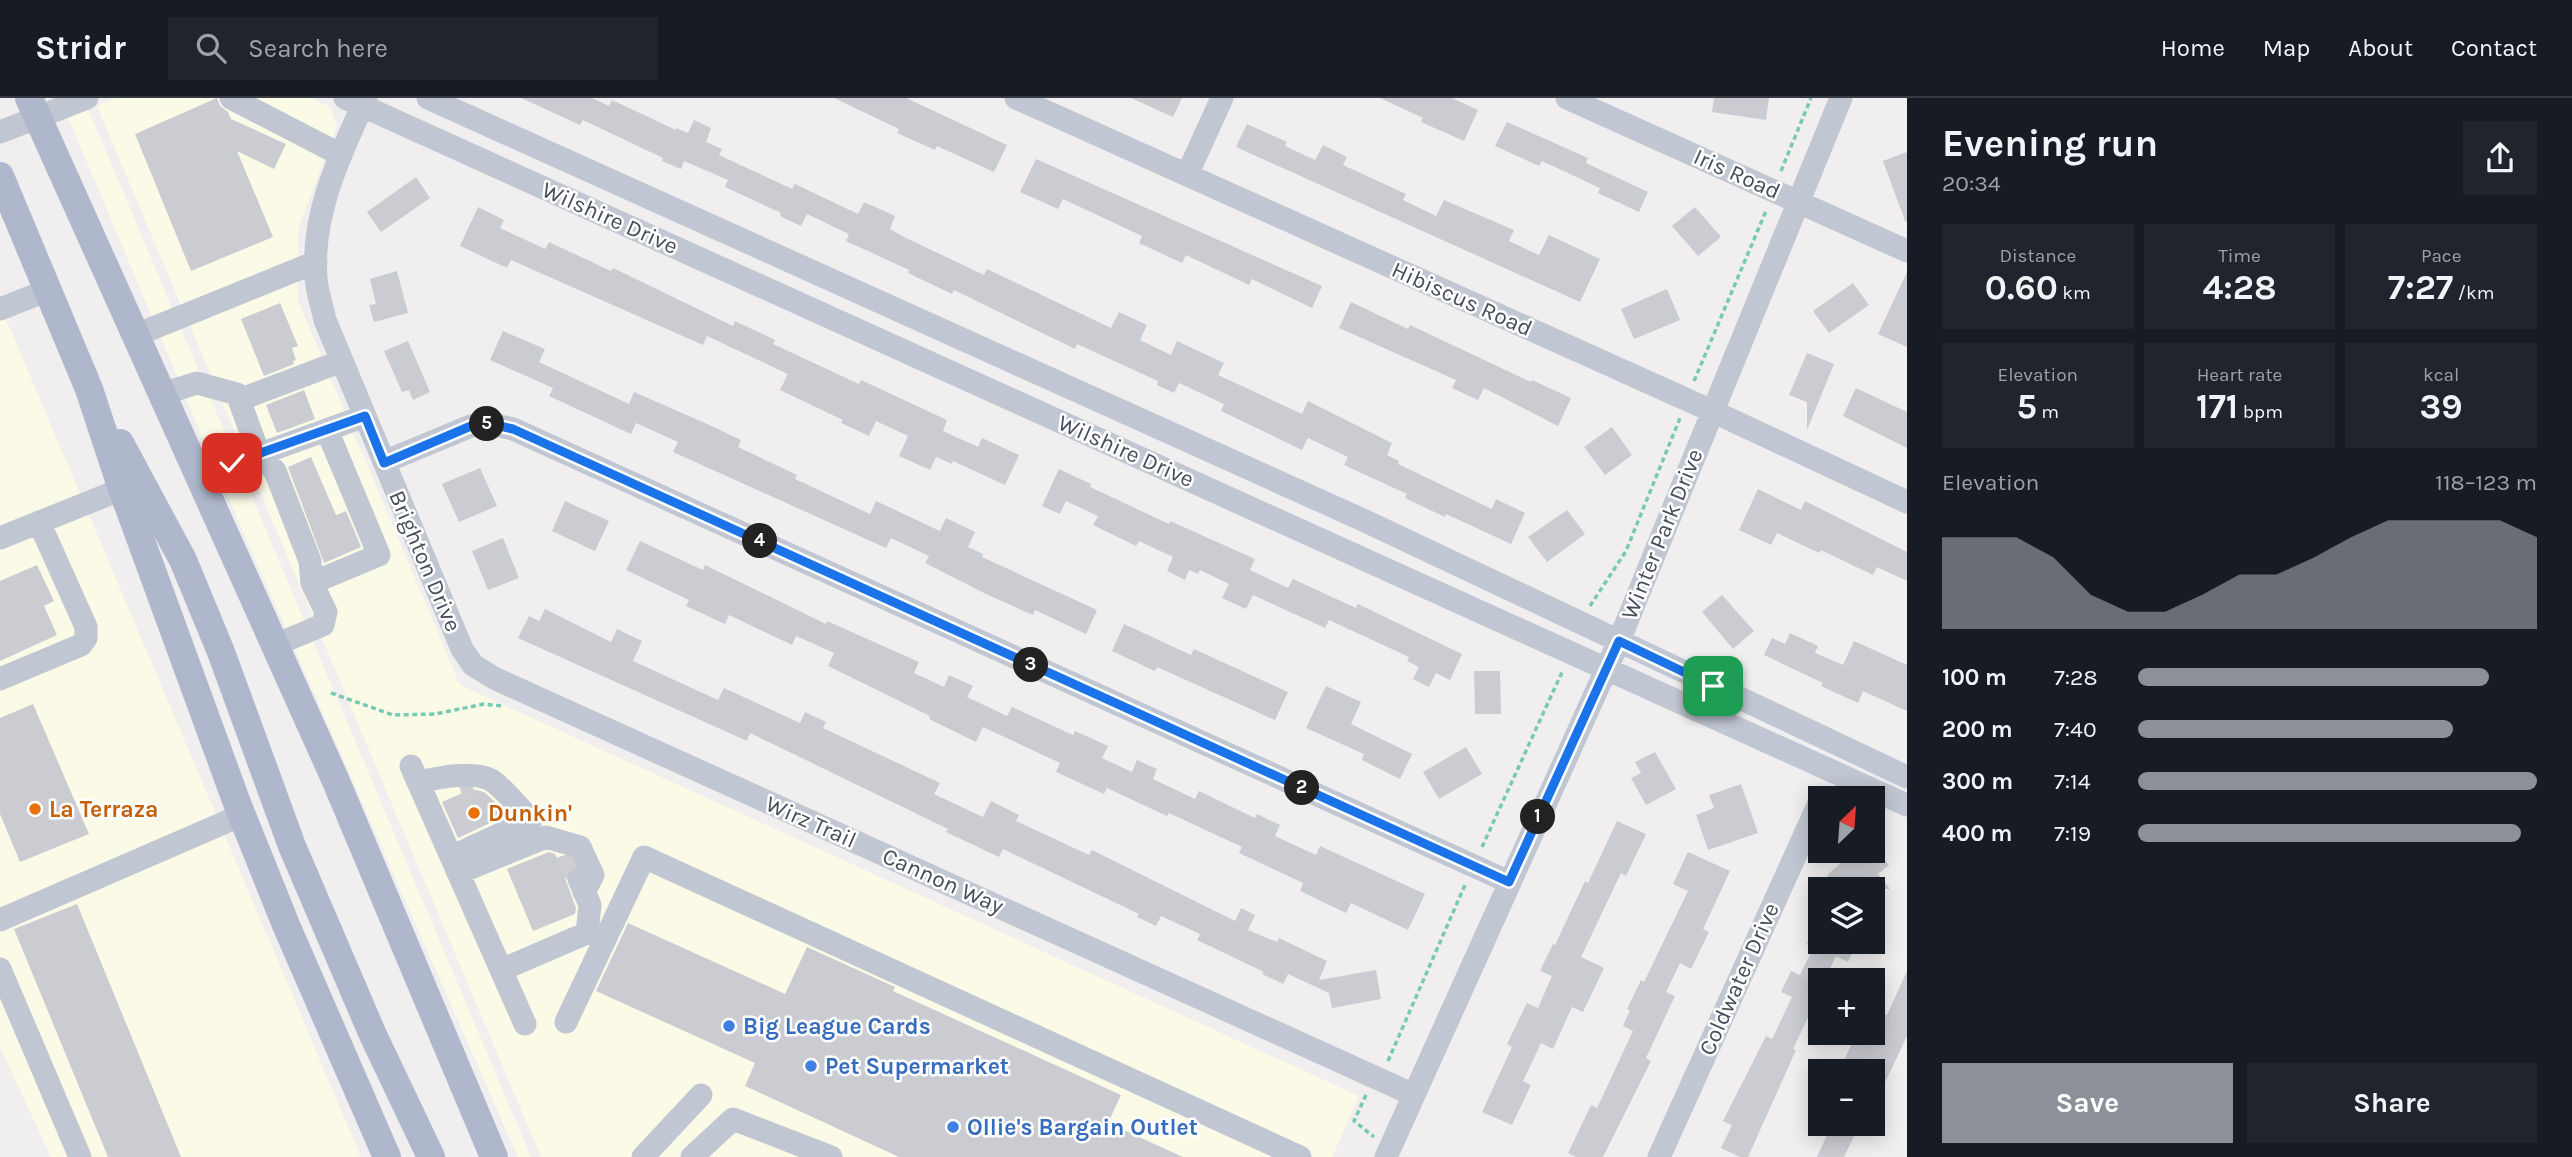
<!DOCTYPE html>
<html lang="en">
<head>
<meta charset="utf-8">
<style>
	:root { --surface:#171b24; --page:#20242c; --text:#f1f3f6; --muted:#9ea1a6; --line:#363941; --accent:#8c9099 }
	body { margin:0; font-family:Karla,sans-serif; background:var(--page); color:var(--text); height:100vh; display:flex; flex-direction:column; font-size:26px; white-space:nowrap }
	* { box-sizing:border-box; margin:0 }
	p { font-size:23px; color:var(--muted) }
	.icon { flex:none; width:38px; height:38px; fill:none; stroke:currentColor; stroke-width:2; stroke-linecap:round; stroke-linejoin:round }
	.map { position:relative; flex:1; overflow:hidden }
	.drawer { display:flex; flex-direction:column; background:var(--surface); width:665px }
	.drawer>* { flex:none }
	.needle { width:46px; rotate:25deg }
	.fabs { position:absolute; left:1808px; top:688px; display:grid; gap:14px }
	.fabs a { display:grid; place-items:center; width:77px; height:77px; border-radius:0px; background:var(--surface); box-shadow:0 4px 18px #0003; font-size:35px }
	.pin { position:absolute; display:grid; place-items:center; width:60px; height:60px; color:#fff; margin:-30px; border-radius:14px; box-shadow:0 4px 10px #0006 }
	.km { position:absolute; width:35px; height:35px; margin:-18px; border-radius:50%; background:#222; color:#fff; font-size:19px; line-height:35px; text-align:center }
	.round { display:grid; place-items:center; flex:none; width:74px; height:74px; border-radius:0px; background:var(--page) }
	.head { display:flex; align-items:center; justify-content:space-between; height:119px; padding:0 35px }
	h1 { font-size:38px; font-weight:700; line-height:52px }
	.metrics { display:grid; grid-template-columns:repeat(3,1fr); gap:10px; height:119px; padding:7px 35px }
	.metrics div { display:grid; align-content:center; border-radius:0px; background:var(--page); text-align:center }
	.metrics b { font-size:35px; font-weight:700 }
	.metrics small { font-size:19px; font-weight:400 }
	.metrics p { font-size:19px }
	.chart { height:196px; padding:14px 35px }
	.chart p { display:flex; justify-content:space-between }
	.chart svg { width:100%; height:126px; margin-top:7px; fill:var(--accent); opacity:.7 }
	.cta { display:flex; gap:14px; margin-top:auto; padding:14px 35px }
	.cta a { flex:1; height:80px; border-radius:0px; background:var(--accent); color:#fff; font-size:28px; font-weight:700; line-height:80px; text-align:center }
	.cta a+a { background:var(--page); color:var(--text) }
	ul { padding:0 35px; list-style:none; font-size:23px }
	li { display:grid; grid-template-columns:112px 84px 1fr; align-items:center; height:52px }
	li i { height:18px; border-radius:9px; background:var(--accent) }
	header { display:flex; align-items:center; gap:42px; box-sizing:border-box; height:98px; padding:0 35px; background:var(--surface); border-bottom:2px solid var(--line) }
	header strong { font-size:33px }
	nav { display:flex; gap:38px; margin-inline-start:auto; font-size:24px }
	.search { width:490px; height:63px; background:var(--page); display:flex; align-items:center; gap:18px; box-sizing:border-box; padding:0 24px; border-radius:0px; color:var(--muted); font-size:26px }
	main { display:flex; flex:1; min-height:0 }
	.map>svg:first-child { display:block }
	.commercial { fill:#fbfae7 }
	.building { fill:#cbccd2 }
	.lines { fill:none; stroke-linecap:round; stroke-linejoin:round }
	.minor-tunnel { stroke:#ceced0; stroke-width:23; stroke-dasharray:23 11; stroke-linecap:butt }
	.path { stroke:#76cab3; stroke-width:3.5; stroke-dasharray:5 3.5; stroke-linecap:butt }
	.minor { stroke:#c1c7d2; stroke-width:23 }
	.major { stroke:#aeb7cc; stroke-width:28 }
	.route-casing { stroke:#fff; stroke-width:14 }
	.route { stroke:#1a73e8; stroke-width:9 }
	.food-dot { fill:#e8710a; stroke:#fff; stroke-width:2.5 }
	.shop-dot { fill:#3f7fe0; stroke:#fff; stroke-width:2.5 }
	.labels { text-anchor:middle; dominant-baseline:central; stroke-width:5; stroke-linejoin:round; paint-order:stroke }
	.street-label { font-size:23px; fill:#474d5a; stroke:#fff }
	.food-label { font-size:23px; font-weight:bold; fill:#c56008; stroke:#fff; text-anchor:start }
	.shop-label { font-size:23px; font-weight:bold; fill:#366cbe; stroke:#fff; text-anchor:start }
</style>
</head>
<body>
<header>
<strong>Stridr</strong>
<div class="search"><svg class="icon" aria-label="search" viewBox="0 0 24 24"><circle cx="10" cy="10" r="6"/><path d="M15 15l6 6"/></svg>Search here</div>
<nav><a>Home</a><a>Map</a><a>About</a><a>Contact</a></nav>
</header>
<main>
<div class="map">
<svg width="1907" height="1059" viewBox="0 0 1907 1059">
	<rect width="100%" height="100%" fill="#f0eeee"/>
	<path class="commercial" d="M 116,0 L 311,0 L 330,9 L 337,28 L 298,131 L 298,203 L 460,587 L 1359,998 L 1332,1059 L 541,1059 L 97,8 Z
		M 88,11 L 531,1059 L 518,1059 L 220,381 L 68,19 Z
		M 0,207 L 361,1059 L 51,1059 L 0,949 Z"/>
	<path class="building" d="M 217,0 L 220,8 L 228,14 L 231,21 L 286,46 L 274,71 L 237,53 L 273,139 L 191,173 L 135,36 Z
		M 521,0 L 592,0 L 609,8 L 612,2 L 676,32 L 676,30 L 688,35 L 694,22 L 711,30 L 706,44 L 722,51 L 719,57 L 792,91 L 795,86 L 858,116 L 864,104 L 895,118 L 890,131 L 904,139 L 984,177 L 987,171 L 1111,230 L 1119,214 L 1147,227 L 1140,242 L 1171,257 L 1177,243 L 1224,265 L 1218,277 L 1302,316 L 1308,303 L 1392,345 L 1387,357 L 1399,363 L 1398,366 L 1492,411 L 1496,401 L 1525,415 L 1511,446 L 1446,416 L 1445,419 L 1405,400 L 1407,396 L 1344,367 L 1348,359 L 1308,340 L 1302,352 L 1221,313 L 1224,306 L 1179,285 L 1174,295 L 1157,287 L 1158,283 L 1077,246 L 1075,251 L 954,192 L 952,196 L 908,175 L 909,172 L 846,143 L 849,136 L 807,116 L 801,128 L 780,118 L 781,115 L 725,89 L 728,82 L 684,63 L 681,71 L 662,63 L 663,60 L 583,22 L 580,27 Z
		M 834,0 L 906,0 L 1007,47 L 994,74 L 937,48 L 935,52 L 897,35 L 899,31 Z
		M 1131,0 L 1182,0 L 1173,19 Z
		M 1380,0 L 1452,0 L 1478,12 L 1464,43 L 1421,24 L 1423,20 Z
		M 1714,0 L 1769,0 L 1766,22 L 1712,14 Z
		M 1507,24 L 1588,60 L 1586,65 L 1648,94 L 1639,114 L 1598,95 L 1600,90 L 1542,63 L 1539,68 L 1495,48 Z
		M 1247,26 L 1287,44 L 1285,48 L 1315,62 L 1323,47 L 1347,59 L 1343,67 L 1406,96 L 1403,102 L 1436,118 L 1444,102 L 1514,132 L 1509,143 L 1539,157 L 1549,137 L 1600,161 L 1580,204 L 1236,49 Z
		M 1907,54 L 1907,123 L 1905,123 L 1883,63 Z
		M 1036,61 L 1322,188 L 1312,210 L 1252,181 L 1249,187 L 1186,157 L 1182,165 L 1139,145 L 1142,138 L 1063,101 L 1058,111 L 1020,94 Z
		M 416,79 L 430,100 L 381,134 L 367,114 Z
		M 478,109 L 504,122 L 500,130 L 545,151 L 549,144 L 611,173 L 613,170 L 733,228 L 735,223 L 775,242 L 773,246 L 859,286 L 861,282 L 947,322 L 943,333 L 978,349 L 982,340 L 1019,357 L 1005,387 L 953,363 L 952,366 L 936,359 L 930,372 L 899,358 L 908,338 L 876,323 L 869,338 L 841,325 L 843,322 L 780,292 L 788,276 L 707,238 L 703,247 L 511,162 L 507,170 L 460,148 Z
		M 1695,109 L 1721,139 L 1698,158 L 1672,128 Z
		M 397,173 L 408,215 L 374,224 L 369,207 L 376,206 L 370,181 Z
		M 1907,174 L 1907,249 L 1878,236 Z
		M 1853,185 L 1869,207 L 1829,235 L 1813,213 Z
		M 1667,191 L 1680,222 L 1634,241 L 1621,211 Z
		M 1351,204 L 1408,231 L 1410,227 L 1531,284 L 1532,282 L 1571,300 L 1558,328 L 1484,290 L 1478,302 L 1452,290 L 1456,282 L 1339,230 Z
		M 280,205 L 298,248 L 292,250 L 296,262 L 293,263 L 294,266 L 264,278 L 241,221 Z
		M 503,233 L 545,251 L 539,264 L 629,306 L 634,294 L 705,325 L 741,342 L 738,349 L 797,377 L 795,381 L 870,416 L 876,403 L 940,433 L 946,420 L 975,434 L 968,449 L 983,456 L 982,459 L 1097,512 L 1086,536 L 1035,512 L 1033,517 L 986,496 L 925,465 L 929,458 L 891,440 L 886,450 L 673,354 L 678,344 L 636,325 L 631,336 L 549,298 L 553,290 L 490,262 Z
		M 408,243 L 430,294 L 413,302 L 409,292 L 402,294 L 384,253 Z
		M 1807,255 L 1834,266 L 1807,332 L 1807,304 L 1789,297 Z
		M 1856,290 L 1907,314 L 1907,350 L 1843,318 Z
		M 304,292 L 315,321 L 277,335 L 266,307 Z
		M 1612,329 L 1632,357 L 1605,377 L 1584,349 Z
		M 311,359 L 336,417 L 346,413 L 361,449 L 324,465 L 288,369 Z
		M 480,370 L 497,408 L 459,424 L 442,386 Z
		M 1059,371 L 1091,386 L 1090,389 L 1169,426 L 1170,423 L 1255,461 L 1250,472 L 1288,490 L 1293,481 L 1356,510 L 1358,506 L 1462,556 L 1450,582 L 1436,575 L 1429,589 L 1413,581 L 1419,569 L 1407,563 L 1409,559 L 1329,522 L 1325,530 L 1253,497 L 1246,511 L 1222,500 L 1229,486 L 1200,472 L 1198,476 L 1189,472 L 1185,482 L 1167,473 L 1173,459 L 1139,443 L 1136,448 L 1093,427 L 1098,418 L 1066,403 L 1060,416 L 1042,408 Z
		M 1758,391 L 1801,412 L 1805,403 L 1907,454 L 1907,483 L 1877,469 L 1873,477 L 1821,452 L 1819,455 L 1777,435 L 1771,447 L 1739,432 Z
		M 565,403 L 609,423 L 595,453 L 552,433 Z
		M 1567,412 L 1585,436 L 1547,464 L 1528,439 Z
		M 503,440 L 519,480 L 488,492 L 472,453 Z
		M 640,443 L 703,472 L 705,467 L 826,526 L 827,523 L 919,564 L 914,575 L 944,589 L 949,577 L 973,588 L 967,599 L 1007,618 L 1012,609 L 1073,637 L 1075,633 L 1108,648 L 1102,660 L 1132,674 L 1137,662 L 1157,671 L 1153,681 L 1195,701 L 1199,693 L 1255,720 L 1257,716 L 1280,727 L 1275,738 L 1316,757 L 1320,748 L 1425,796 L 1408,832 L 1351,805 L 1346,815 L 1300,793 L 1303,785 L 1239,755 L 1242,749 L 1169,715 L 1167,718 L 1107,690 L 1104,696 L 1056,674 L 1060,665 L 983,629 L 976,644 L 929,621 L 930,618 L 828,568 L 834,555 L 796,538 L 792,547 L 729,517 L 725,526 L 686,508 L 689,502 L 626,472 Z
		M 37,467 L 54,503 L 44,508 L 57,537 L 0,563 L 0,483 Z
		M 1722,497 L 1754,533 L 1733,551 L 1702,514 Z
		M 545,511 L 611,544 L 617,531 L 642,543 L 633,563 L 718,602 L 724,590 L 800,625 L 805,614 L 826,624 L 823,630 L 940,685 L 934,696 L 983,719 L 991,703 L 1019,717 L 1016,723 L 1089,757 L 1092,752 L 1235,823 L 1241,810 L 1255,817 L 1248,832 L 1277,844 L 1279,840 L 1327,863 L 1319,882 L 1376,872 L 1381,901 L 1332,910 L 1329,895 L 1288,876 L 1283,886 L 1262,876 L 1264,874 L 1197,842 L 1200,836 L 1161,818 L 1156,828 L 1137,819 L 1139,816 L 1003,751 L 999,759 L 946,734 L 948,731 L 750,635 L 747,643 L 518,540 L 529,518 L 539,523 Z
		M 1124,526 L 1191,557 L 1194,551 L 1288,594 L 1275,622 L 1157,569 L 1155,573 L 1112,553 Z
		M 1790,535 L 1818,548 L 1815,555 L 1843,567 L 1854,543 L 1907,567 L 1907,613 L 1863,593 L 1858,605 L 1821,588 L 1823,585 L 1764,557 L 1772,540 L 1785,546 Z
		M 1474,573 L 1500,573 L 1501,616 L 1475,616 Z
		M 1326,588 L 1361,604 L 1351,626 L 1412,656 L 1400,681 L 1362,662 L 1364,656 L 1306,630 Z
		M 33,606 L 89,736 L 20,764 L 0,716 L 0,620 Z
		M 1466,649 L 1482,676 L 1439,701 L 1423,674 Z
		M 1655,654 L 1676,691 L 1646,707 L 1631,680 L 1641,675 L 1635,664 Z
		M 1741,686 L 1758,735 L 1708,752 L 1696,717 L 1714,710 L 1709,697 Z
		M 472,691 L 484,694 L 492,701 L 497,706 L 503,719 L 458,740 L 442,704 Z
		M 1617,723 L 1646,736 L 1626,778 L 1621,775 L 1581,859 L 1604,870 L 1583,914 L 1572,909 L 1553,951 L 1541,945 L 1523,983 L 1531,987 L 1512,1027 L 1482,1014 L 1512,949 L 1507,946 L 1527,905 L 1538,910 L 1552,878 L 1540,873 L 1553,846 L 1555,847 L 1585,783 L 1588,785 Z
		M 1856,752 L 1877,752 L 1889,767 L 1878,776 L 1890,791 L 1839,791 L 1827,777 Z
		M 549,754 L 555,756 L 557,760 L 561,758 L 570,761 L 573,768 L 567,773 L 565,780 L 576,810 L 575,816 L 533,833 L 507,771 Z
		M 1688,754 L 1730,773 L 1703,831 L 1709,834 L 1691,871 L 1680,865 L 1666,894 L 1675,898 L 1646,960 L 1651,963 L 1603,1059 L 1576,1059 L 1568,1055 L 1591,1007 L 1597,1010 L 1633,933 L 1623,928 L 1630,912 L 1627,911 L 1641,882 L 1644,884 L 1688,793 L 1673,786 Z
		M 77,806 L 181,1059 L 108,1059 L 14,831 Z
		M 628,825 L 785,896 L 807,849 L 895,889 L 893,893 L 1121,997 L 1108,1025 L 1183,1059 L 899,1059 L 745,988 L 755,965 L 596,893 Z
		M 1820,834 L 1820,844 L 1857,844 L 1848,864 L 1836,858 L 1829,873 L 1820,869 L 1820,894 L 1793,951 L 1796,952 L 1748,1059 L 1740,1059 L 1721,1050 L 1732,1027 L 1723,1023 L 1766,938 L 1772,941 L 1792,899 L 1781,894 L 1791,873 L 1800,877 L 1814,848 L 1804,844 L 1816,844 Z
		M 1907,873 L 1907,938 L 1872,1012 L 1872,973 L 1839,973 L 1857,934 L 1872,934 L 1872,924 L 1878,927 L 1884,915 L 1887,917 Z
		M 1832,1026 L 1860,1026 L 1844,1059 L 1817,1059 Z"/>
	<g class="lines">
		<path class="minor-tunnel" d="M 460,691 L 472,687
			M 567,756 L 579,781"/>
		<path class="path" d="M 1781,73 L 1811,0
			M 1694,283 L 1766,113
			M 1590,508 L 1626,453 L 1680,320
			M 331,595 L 393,617 L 435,616 L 484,606 L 503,608
			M 1482,749 L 1563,572
			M 1388,963 L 1465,787
			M 1366,997 L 1354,1023 L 1374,1039"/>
		<path class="minor" d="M 231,0 L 341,57
			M 345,0 L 1907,707
			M 366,0 C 340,57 311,116 316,180 C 317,194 322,208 325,222 L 462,551 L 473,567 L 494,580 L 1414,997
			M 428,0 L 1363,422 L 1907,679
			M 1016,0 L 1712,313 L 1907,404
			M 1567,0 L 1907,153
			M 0,34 L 87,0
			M 1187,77 L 1222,0
			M 0,211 L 48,192
			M 136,237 L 316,164
			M 162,296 L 197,285 L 237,296 L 259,356 L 275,373 L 310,463 L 312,485
			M 239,302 L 342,263
			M 384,364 L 471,328 L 491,326 L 513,331 L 1509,784
			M 199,378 L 365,318
			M 0,440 L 137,385
			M 275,547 L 323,527 L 326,514 L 312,485 L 379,457 L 327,332
			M 0,581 L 81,547 L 86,540 L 86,529 L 39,424
			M 411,668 L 525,926
			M 418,684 C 437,680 473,672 491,682 C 505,691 519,710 531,722 L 451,759
			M 458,775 L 546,739 L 580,749 L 593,777 L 584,794
			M 0,822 L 242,717
			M 0,871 L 80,1059
			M 501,872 L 587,835 L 590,807 L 579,781
			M 566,924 L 644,759 L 1300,1059
			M 643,1059 L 701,997
			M 692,1059 L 733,1021 L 831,1059
			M 1386,1059 L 1619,543 L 1841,0
			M 1659,1059 L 1820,703"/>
		<path class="major" d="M 29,0 L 335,681 L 494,1059
			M 0,78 L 89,291 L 121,388 L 237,705 L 286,827 L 387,1059
			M 120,345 L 183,462 L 221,554 L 292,748 L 373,937 L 431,1059"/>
	</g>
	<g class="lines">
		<g class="route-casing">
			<path id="route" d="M 232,365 L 365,318 L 384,365 L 471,328 L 491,326 L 513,331 L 1509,784 L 1619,543 L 1713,588"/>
		</g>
		<use href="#route" class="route"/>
	</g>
	<g class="food-dot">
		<circle cx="35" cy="711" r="7"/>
		<circle cx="474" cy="715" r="7"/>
	</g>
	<g class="shop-dot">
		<circle cx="729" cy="928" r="7"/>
		<circle cx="811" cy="968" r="7"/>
		<circle cx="953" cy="1029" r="7"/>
	</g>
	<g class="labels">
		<g class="street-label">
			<text transform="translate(1737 76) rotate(24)">Iris Road</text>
			<text transform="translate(610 120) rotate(24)">Wilshire Drive</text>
			<text transform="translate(1462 201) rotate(24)">Hibiscus Road</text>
			<text transform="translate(1126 353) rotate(24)">Wilshire Drive</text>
			<text transform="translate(1662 436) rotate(-68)">Winter Park Drive</text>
			<text transform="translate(425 463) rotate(67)">Brighton Drive</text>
			<text transform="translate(811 724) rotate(24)">Wirz Trail</text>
			<text transform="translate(943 783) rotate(24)">Cannon Way</text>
			<text transform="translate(1739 881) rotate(-66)">Coldwater Drive</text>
		</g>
		<g class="food-label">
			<text x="49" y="711">La Terraza</text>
			<text x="488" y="715">Dunkin'</text>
		</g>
		<g class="shop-label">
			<text x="743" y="928">Big League Cards</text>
			<text x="825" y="968">Pet Supermarket</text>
			<text x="967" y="1029">Ollie's Bargain Outlet</text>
		</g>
	</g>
</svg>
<div class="fabs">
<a><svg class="needle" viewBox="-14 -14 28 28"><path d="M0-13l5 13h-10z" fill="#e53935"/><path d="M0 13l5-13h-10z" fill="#9ea1a6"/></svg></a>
<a><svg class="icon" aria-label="layers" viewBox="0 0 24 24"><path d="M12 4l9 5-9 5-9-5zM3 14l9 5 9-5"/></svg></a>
<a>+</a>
<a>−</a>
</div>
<div class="pin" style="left:1713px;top:588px;background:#1e9e55"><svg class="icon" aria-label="arrive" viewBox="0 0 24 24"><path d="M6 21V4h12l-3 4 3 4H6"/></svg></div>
<div class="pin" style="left:232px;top:365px;background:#d93025"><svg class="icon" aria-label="check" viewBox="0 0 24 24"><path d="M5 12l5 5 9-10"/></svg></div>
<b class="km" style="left:1538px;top:719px">1</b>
<b class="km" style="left:1302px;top:690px">2</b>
<b class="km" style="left:1031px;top:567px">3</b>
<b class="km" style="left:760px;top:443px">4</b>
<b class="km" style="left:487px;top:326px">5</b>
</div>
<section class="drawer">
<div class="head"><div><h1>Evening run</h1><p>20:34</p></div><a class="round"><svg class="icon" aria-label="share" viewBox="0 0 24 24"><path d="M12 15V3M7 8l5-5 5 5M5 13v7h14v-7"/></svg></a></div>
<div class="metrics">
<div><p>Distance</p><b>0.60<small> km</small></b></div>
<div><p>Time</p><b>4:28</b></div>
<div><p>Pace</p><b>7:27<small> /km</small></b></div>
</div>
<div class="metrics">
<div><p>Elevation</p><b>5<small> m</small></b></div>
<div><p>Heart rate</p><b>171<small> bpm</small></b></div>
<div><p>kcal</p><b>39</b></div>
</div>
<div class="chart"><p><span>Elevation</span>118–123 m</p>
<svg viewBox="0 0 160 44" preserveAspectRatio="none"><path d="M0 44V12L10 12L20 12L30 19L40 32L50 38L60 38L70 32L80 25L90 25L100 19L110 12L120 6L130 6L140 6L150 6L160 12V44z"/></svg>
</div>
<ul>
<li><b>100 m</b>7:28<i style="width:88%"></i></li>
<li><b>200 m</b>7:40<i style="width:79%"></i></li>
<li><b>300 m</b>7:14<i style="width:100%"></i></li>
<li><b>400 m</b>7:19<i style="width:96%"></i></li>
</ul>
<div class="cta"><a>Save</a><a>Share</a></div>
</section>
</main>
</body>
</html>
